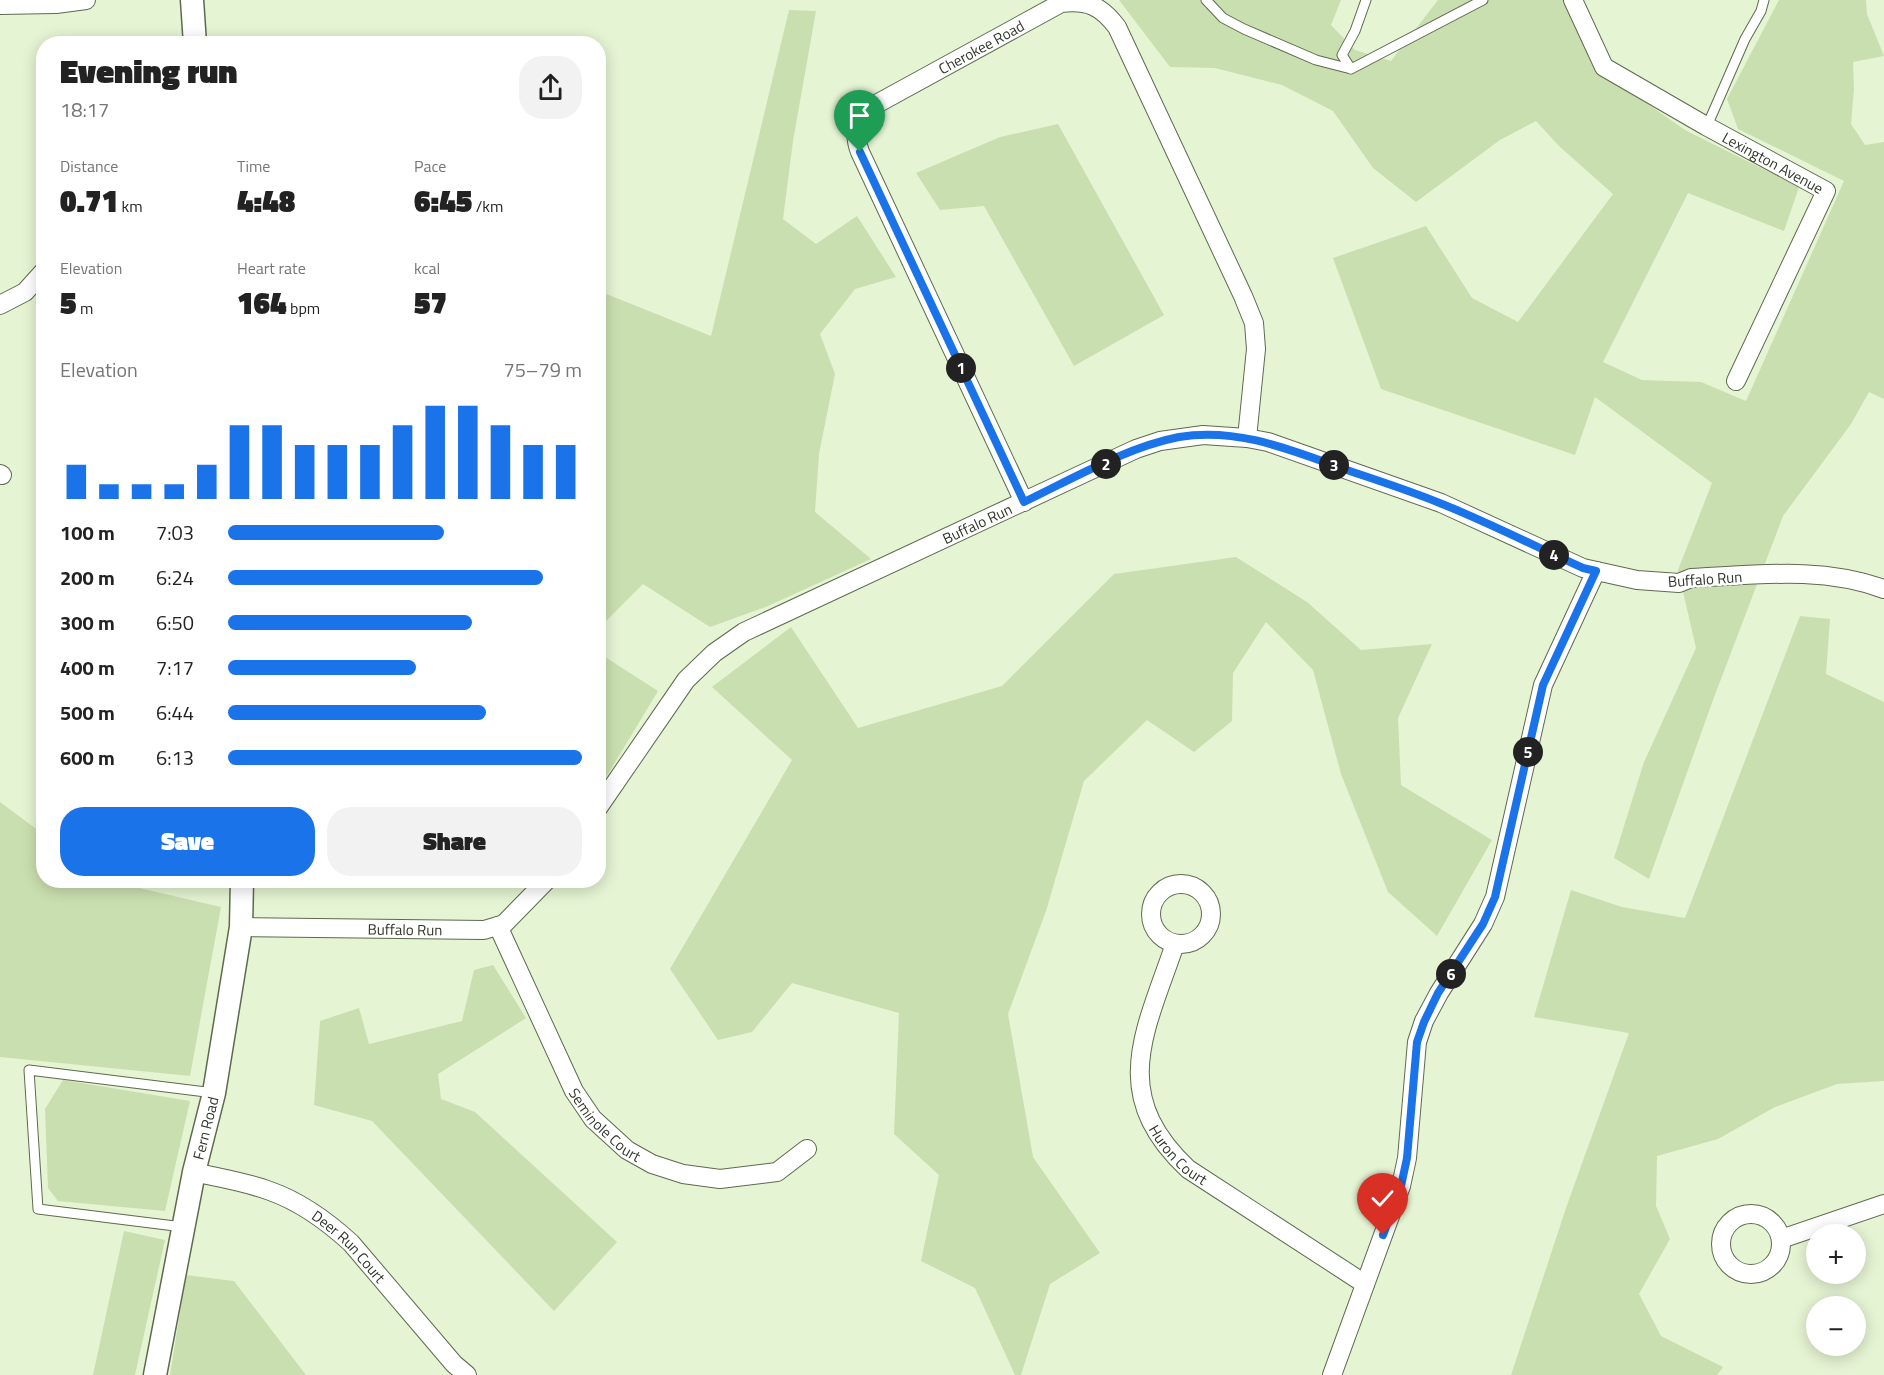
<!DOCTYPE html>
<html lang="en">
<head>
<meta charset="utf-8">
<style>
	:root { --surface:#fff; --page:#f2f2f2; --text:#222; --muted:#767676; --accent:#1a73e8 }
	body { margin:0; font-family:"Titillium Web",sans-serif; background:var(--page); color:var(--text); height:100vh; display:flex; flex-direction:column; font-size:22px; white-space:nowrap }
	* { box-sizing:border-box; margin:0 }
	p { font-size:20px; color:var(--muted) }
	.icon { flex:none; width:33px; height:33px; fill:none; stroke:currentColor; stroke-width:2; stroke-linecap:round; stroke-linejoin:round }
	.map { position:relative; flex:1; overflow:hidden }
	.sheet { position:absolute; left:36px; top:36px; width:570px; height:852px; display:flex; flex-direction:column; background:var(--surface); border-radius:24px; box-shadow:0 3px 15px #0003 }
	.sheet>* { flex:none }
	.tools { position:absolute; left:1806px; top:1224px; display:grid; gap:12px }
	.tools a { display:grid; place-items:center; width:60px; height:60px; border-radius:50%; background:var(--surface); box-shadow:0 3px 15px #0003; font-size:30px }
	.pin { position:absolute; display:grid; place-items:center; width:51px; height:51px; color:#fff; margin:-62px -26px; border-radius:50% 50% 50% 0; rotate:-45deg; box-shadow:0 0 6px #0007 }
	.pin .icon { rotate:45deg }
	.km { position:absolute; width:30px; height:30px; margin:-15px; border-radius:50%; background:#222; color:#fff; font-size:16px; line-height:30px; text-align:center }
	.round { display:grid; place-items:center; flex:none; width:63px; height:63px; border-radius:24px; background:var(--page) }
	.overview { display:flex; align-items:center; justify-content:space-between; height:102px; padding:0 24px }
	h1 { font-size:33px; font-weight:800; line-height:45px }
	.figures { display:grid; grid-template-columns:repeat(3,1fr); gap:9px; height:102px; padding:6px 24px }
	.figures div { display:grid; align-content:center }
	.figures b { font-size:30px; font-weight:800 }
	.figures small { font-size:16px; font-weight:400 }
	.figures p { font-size:16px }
	.chart { height:168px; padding:12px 24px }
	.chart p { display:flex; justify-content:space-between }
	.chart svg { width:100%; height:108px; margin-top:6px; stroke:var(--accent); stroke-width:6 }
	.cta { display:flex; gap:12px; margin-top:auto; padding:12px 24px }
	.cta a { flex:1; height:69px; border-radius:24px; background:var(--accent); color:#fff; font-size:24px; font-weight:800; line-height:69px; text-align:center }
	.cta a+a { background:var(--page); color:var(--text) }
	ul { padding:0 24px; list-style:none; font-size:20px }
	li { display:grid; grid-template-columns:96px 72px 1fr; align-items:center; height:45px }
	li i { height:15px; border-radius:8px; background:var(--accent) }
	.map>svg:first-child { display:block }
	.green { fill:#cadfaf }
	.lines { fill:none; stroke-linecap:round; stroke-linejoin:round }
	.service-casing { stroke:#5e6a4e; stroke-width:11 }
	.minor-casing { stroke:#5e6a4e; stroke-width:20 }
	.tertiary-casing { stroke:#5e6a4e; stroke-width:25 }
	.service { stroke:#fff; stroke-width:9 }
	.minor { stroke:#fff; stroke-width:18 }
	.tertiary { stroke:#fff; stroke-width:22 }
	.route-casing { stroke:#fff; stroke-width:12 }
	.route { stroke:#1a73e8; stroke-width:8 }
	.labels { text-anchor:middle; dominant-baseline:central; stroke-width:5; stroke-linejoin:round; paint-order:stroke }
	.street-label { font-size:15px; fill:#303629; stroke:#fff }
</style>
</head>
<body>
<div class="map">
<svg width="1884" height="1375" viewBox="0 0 1884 1375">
	<rect width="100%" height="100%" fill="#e5f4d3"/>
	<path class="green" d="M 1119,0 L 1341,0 L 1331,25 L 1355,50 L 1391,61 L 1438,0 L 1568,0 L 1592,65 L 1685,130 L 1799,187 L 1784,231 L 1688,193 L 1603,362 L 1642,380 L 1701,382 L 1746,401 L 1844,181 L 1738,129 L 1727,99 L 1779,0 L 1866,0 L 1867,14 L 1884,56 L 1853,62 L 1854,89 L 1851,124 L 1865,145 L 1884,142 L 1884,399 L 1869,392 L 1851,424 L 1783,516 L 1713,700 L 1649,879 L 1614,858 L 1644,762 L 1696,648 L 1678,570 L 1712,483 L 1595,397 L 1575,455 L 1381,389 L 1333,258 L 1426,226 L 1472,298 L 1518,322 L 1613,194 L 1559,146 L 1536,121 L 1500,140 L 1416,202 L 1373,168 L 1333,111 L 1282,85 L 1215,68 L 1170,67 Z
		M 789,10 L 816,11 L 793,141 L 783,219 L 816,244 L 857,216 L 896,277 L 855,289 L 820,334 L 835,374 L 819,454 L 815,512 L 871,559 L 768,606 L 710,627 L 643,584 L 599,628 L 599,291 L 711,336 Z
		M 1058,124 L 1164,315 L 1074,366 L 984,206 L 940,210 L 916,173 L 1000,137 Z
		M 1236,557 L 1307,602 L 1361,650 L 1432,644 L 1398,718 L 1401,785 L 1492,840 L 1437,936 L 1388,892 L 1341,774 L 1313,670 L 1266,622 L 1233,673 L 1232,721 L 1194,752 L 1147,720 L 1084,781 L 1046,911 L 1008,1014 L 1033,1157 L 1100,1253 L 1050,1284 L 1021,1375 L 1015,1375 L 975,1288 L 921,1261 L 939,1175 L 894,1134 L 899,1013 L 792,983 L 752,1032 L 718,1040 L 670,969 L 792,760 L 712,687 L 791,627 L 858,728 L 1002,686 L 1114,574 Z
		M 1800,616 L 1830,619 L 1826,674 L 1884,702 L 1884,1081 L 1837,1084 L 1775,1107 L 1718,1139 L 1657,1156 L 1656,1206 L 1670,1239 L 1639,1294 L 1661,1336 L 1723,1367 L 1717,1375 L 1511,1375 L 1567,1205 L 1629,1033 L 1534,1017 L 1571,890 L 1622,907 L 1685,918 Z
		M 599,653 L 658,691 L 599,789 Z
		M 0,802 L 43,834 L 44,880 L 109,881 L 221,907 L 190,1076 L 0,1057 Z
		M 493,965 L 526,1018 L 438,1074 L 441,1099 L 475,1112 L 617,1242 L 554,1311 L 372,1121 L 314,1105 L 320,1021 L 359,1008 L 369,1044 L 462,1021 L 474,970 Z
		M 63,1080 L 190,1101 L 165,1211 L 58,1201 L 48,1188 L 45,1109 Z
		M 124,1231 L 165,1240 L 135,1375 L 93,1375 Z
		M 186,1275 L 234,1281 L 306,1375 L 170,1375 Z"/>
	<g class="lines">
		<g class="service-casing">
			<path id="service" d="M 1206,0 L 1223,18 L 1244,29 L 1316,60 L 1351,69
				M 1366,0 L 1355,31 L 1342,55 L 1351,69 L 1483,0
				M 1707,126 L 1745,39 L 1761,11 L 1764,0
				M 183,1227 L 38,1209 L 29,1070 L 214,1093"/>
		</g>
		<g class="minor-casing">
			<g id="minor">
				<path id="s1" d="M 1573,0 L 1604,67 L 1706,126 L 1826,191 L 1736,381"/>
				<path d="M 0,5 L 56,4 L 86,0"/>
				<path d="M 0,305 L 25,292 L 44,271"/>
				<path d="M 0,474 L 2,475"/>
				<path id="s2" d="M 1024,502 L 860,152 C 853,134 856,120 871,107 L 1061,3 C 1088,0 1101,6 1117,27 L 1243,296 L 1254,323 L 1256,349 L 1247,438"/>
				<path id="s3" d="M 598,808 L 686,680 L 714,653 L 744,632 L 1136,449 L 1160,441 L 1203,435 L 1247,438 L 1268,442 L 1441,503 L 1583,568 L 1637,580 L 1679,583 L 1691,578 C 1756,575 1821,566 1884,589"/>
				<circle cx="1181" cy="914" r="30"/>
				<path id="s4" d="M 498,926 L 574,1091 L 593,1119 L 627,1150 L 652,1164 L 683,1174 L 720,1179 L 777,1172 L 807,1149"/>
				<path id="s5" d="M 241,927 L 484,930 L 504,924 L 547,880"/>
				<path id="s6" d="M 1175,944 C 1145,1032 1108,1094 1188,1169 L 1365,1284"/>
				<path id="s7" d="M 194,1172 C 219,1178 246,1182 270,1191 C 301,1202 327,1221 351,1243 L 454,1364 L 467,1375"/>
				<circle cx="1751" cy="1244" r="30"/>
				<path d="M 1781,1239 L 1884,1204"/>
				<path d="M 1332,1375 L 1401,1186 L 1407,1158 L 1417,1042 L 1424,1021 L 1439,993 L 1483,924 L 1495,897 L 1543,685 L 1596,571"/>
			</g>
		</g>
		<g class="tertiary-casing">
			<g id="tertiary">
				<path d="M 192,0 L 195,44"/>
				<path id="s8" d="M 155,1375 L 194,1172 L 214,1093 L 241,927 L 242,880"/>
			</g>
		</g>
		<use href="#service" class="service"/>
		<use href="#minor" class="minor"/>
		<use href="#tertiary" class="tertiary"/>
	</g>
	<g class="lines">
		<g class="route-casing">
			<path id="route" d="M 860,152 L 1024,502 C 1072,479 1127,447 1179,437 C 1239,427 1293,451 1347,470 C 1379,481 1411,491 1442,504 C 1490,523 1536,547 1583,568 L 1596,571 L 1543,685 L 1495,897 L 1483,924 L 1438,993 L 1424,1022 L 1417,1042 L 1407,1158 L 1401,1186 L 1383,1235"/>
		</g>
		<use href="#route" class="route"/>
	</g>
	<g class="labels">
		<g class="street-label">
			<text stroke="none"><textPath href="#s2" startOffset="562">Cherokee Road</textPath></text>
			<text stroke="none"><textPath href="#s1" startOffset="268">Lexington Avenue</textPath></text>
			<text stroke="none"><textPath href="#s3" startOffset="488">Buffalo Run</textPath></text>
			<text transform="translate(1705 579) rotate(-4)">Buffalo Run</text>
			<text stroke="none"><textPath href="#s5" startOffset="164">Buffalo Run</textPath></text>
			<text stroke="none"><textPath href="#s4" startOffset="228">Seminole Court</textPath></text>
			<text stroke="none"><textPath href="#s8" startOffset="252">Fern Road</textPath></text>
			<text stroke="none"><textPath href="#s6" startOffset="228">Huron Court</textPath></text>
			<text stroke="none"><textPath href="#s7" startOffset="176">Deer Run Court</textPath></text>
		</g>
	</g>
</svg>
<div class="tools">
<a>+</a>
<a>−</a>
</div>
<div class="pin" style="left:860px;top:152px;background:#1e9e55"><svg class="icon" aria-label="arrive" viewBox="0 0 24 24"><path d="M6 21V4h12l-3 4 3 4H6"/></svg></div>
<div class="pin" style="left:1383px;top:1235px;background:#d93025"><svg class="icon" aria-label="check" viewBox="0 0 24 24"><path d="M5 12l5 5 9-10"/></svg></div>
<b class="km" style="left:961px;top:368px">1</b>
<b class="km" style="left:1106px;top:464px">2</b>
<b class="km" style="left:1334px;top:465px">3</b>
<b class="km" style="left:1554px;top:555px">4</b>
<b class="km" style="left:1528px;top:752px">5</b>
<b class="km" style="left:1451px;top:974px">6</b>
<section class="sheet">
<div class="overview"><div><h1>Evening run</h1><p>18:17</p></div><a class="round"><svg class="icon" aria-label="share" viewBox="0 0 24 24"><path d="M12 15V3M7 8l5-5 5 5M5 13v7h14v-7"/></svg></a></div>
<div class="figures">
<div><p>Distance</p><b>0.71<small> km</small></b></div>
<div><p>Time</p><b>4:48</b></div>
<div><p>Pace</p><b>6:45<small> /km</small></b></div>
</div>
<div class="figures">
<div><p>Elevation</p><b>5<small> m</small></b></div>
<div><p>Heart rate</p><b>164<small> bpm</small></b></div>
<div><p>kcal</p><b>57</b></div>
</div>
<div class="chart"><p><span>Elevation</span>75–79 m</p>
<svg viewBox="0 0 160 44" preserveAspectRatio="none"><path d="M5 44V30M15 44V38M25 44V38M35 44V38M45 44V30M55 44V14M65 44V14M75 44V22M85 44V22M95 44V22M105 44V14M115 44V6M125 44V6M135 44V14M145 44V22M155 44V22"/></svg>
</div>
<ul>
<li><b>100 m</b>7:03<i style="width:61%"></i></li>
<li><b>200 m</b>6:24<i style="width:89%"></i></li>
<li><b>300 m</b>6:50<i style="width:69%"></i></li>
<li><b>400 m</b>7:17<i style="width:53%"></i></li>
<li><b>500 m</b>6:44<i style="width:73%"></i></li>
<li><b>600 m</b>6:13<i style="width:100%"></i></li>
</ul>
<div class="cta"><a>Save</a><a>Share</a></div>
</section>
</div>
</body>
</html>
